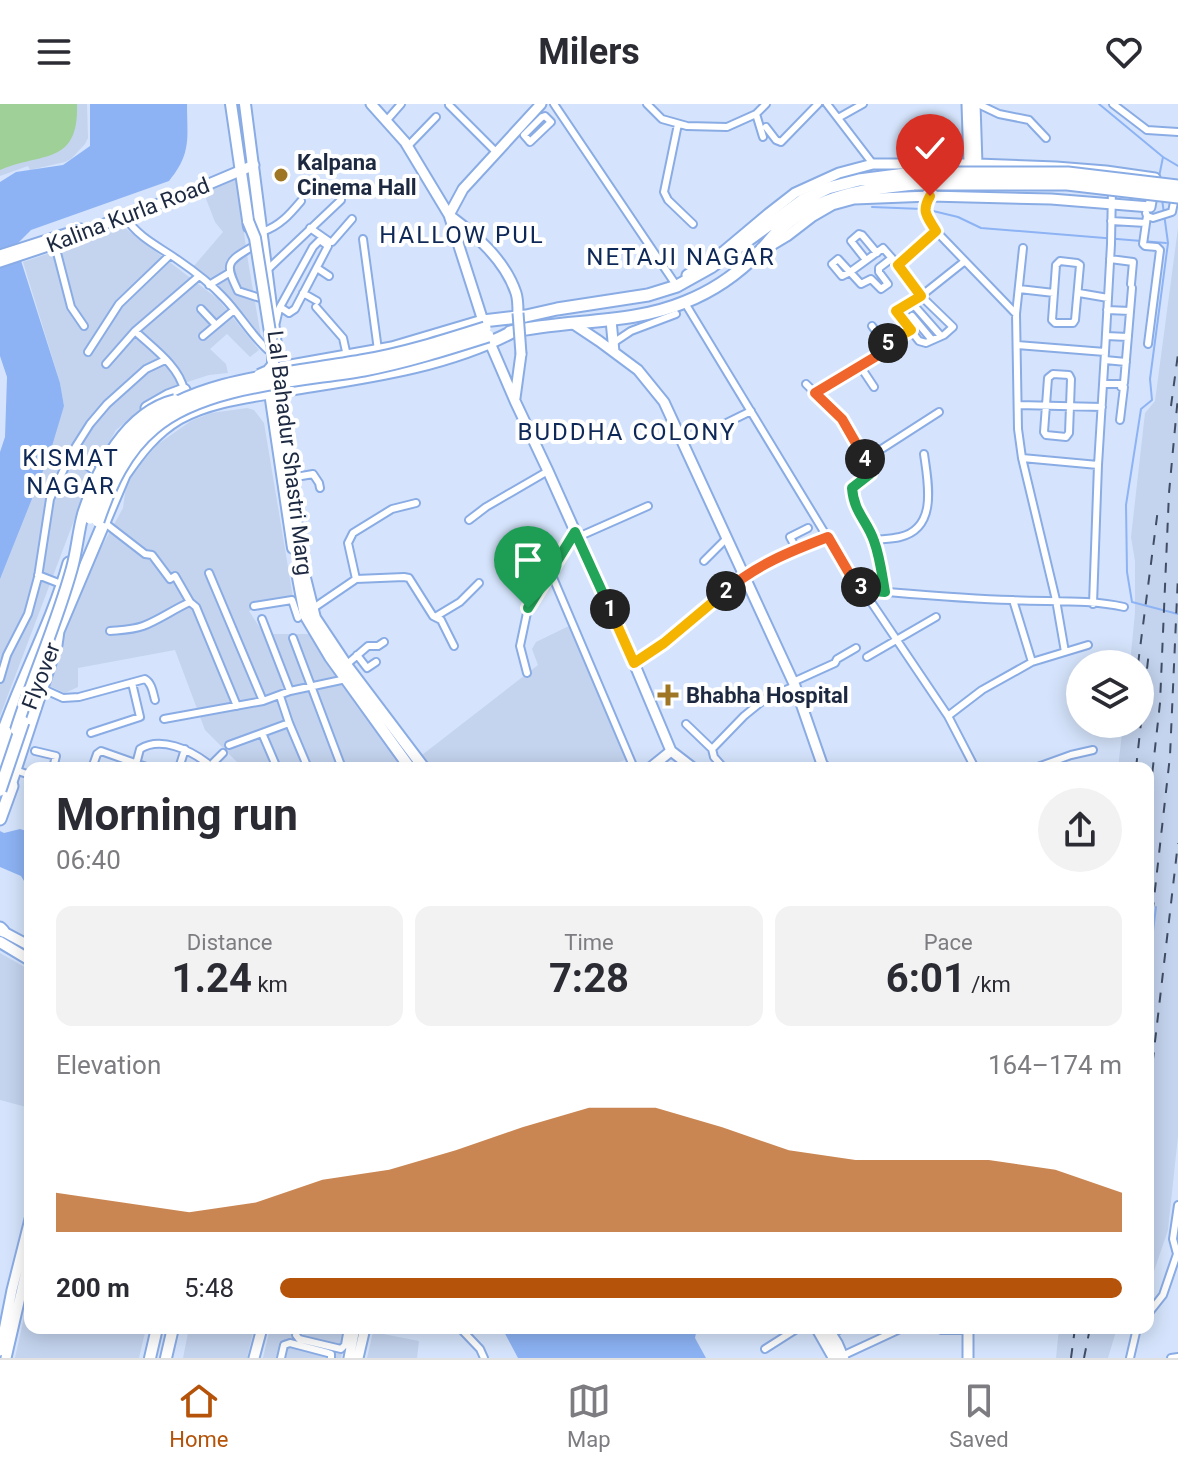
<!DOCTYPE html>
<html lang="en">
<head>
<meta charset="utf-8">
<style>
	:root { --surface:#fff; --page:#f2f2f3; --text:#2b2b33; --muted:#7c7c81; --line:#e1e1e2; --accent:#b45309 }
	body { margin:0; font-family:Roboto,sans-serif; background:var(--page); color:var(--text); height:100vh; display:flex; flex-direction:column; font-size:30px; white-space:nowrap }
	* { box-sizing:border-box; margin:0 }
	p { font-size:26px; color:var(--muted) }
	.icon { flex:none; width:44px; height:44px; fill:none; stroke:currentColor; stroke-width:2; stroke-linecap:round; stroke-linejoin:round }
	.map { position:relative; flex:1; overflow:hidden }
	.sheet { position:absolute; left:24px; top:658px; width:1130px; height:572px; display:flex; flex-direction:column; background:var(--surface); border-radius:16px; box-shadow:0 4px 20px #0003 }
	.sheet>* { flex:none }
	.tools { position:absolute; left:1066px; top:546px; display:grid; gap:16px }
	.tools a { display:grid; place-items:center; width:88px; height:88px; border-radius:50%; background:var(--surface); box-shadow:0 4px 20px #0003; font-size:40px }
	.pin { position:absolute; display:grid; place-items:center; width:68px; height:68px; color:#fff; margin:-82px -34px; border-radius:50% 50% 50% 0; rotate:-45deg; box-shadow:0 0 8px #0007 }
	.pin .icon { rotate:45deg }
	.km { position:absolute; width:40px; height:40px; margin:-20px; border-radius:50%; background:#222; color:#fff; font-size:22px; line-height:40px; text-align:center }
	.round { display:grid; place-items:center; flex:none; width:84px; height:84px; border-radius:42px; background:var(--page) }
	.head { display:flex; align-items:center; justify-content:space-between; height:136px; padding:0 32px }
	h1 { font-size:44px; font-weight:700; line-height:60px }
	.figures { display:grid; grid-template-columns:repeat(3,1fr); gap:12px; height:136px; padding:8px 32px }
	.figures div { display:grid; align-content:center; border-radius:16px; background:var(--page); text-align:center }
	.figures b { font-size:40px; font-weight:700 }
	.figures small { font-size:22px; font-weight:400 }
	.figures p { font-size:22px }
	.chart { height:224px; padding:16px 32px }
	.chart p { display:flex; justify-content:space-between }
	.chart svg { width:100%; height:144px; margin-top:8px; fill:var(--accent); opacity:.7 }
	ul { padding:0 32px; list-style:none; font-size:26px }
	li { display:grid; grid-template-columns:128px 96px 1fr; align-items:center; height:60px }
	li i { height:20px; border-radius:10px; background:var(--accent) }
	header { display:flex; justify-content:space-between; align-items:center; height:104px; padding:0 32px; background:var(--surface); font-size:36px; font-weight:700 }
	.menu { display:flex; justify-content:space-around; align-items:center; height:112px; border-top:2px solid var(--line); background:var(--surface); font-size:22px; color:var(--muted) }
	.menu a { display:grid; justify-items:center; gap:4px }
	.menu .active { color:var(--accent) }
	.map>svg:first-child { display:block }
	.built { fill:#c4d4ee }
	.green { fill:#9fd097 }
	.water { fill:#8db3f4 }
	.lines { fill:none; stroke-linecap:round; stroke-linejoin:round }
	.stream { stroke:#8db3f4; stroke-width:2 }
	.street-casing { stroke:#8aace5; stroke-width:10 }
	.secondary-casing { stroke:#8aace5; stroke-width:13 }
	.primary-casing { stroke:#8aace5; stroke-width:14 }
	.highway-casing { stroke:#8aace5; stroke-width:15 }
	.street { stroke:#fff; stroke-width:6 }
	.secondary { stroke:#fff; stroke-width:9 }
	.primary { stroke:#fff; stroke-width:10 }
	.highway { stroke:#fff; stroke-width:11 }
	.rail { stroke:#404d64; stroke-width:2; stroke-dasharray:10 10; stroke-linecap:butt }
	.secondary-bridge-casing { stroke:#8aace5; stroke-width:13; stroke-linecap:butt }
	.primary-bridge-casing { stroke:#8aace5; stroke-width:14; stroke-linecap:butt }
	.highway-bridge-casing { stroke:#8aace5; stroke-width:15; stroke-linecap:butt }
	.secondary-bridge { stroke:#fff; stroke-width:9 }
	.primary-bridge { stroke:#fff; stroke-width:10 }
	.highway-bridge { stroke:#fff; stroke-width:11 }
	.split-1-casing { stroke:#fff; stroke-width:16 }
	.split-2-casing { stroke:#fff; stroke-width:16 }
	.split-3-casing { stroke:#fff; stroke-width:16 }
	.split-4-casing { stroke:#fff; stroke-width:16 }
	.split-5-casing { stroke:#fff; stroke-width:16 }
	.split-6-casing { stroke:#fff; stroke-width:16 }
	.split-1 { stroke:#22a559; stroke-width:10 }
	.split-2 { stroke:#f5b400; stroke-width:10 }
	.split-3 { stroke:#f0652b; stroke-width:10 }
	.split-4 { stroke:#22a559; stroke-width:10 }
	.split-5 { stroke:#f0652b; stroke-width:10 }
	.split-6 { stroke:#f5b400; stroke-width:10 }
	.poi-dot { fill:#9f7624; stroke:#fff; stroke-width:3 }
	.labels { text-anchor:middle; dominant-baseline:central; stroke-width:8; stroke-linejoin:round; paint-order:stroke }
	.poi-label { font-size:22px; font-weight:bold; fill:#1c2940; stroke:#fff; text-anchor:start }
	.street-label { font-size:22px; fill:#1c2940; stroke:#fff }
	.neighbourhood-label { font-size:24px; letter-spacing:2px; fill:#0e2857; stroke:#fff }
</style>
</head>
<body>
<header><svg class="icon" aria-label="menu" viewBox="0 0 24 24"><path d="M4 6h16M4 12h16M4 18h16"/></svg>Milers<svg class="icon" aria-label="heart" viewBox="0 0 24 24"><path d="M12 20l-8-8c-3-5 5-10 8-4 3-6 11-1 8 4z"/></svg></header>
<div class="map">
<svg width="1178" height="1254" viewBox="0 0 1178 1254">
	<rect width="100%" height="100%" fill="#d5e4fc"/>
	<path class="built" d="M 0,0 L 87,0 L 88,34 L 85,40 L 71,55 L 65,58 L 30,66 L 28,62 L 0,72 Z
		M 237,75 L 247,151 L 261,233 L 258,233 L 234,201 L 193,163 L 223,128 L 215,118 L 203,87 Z
		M 125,124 L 218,195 L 259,246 L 250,253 L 227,230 L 210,245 L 226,260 L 228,269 L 209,271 L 178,281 L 146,301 L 116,326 L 92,369 L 0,612 L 0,473 L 64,302 L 60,279 L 23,158 Z
		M 1178,124 L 1178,1032 L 1168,1126 L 1152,1173 L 1148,1178 L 1148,664 L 1118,664 L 1123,620 L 1140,620 L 1140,560 L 1130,560 L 1135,508 L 1135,457 L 1131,433 L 1145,309 L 1155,297 Z
		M 247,304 L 254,306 L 264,319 L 293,493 L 249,507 L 264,530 L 313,530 L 408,664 L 243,664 L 205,626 L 175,546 L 78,564 L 78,583 L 65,589 L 43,579 L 83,476 L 123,404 L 126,382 L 137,364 L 158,340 L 191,317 L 211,309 Z
		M 571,521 L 625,656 L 601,664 L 432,664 L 422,651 L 538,561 L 532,545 L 536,538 Z
		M 0,849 L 30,866 L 30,1004 L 0,996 Z
		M 30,1186 L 30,1224 L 146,1224 L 139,1254 L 15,1254 Z
		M 189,1224 L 254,1224 L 247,1254 L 183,1254 Z
		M 270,1224 L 347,1224 L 341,1254 L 263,1254 Z
		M 1059,1224 L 1117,1224 L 1108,1254 L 1056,1254 Z
		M 373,1228 L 419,1237 L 417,1254 L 367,1254 Z"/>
	<path class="green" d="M 0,0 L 77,0 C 79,62 41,48 0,66 Z"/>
	<path class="water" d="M 90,0 L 187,0 C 187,34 192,49 169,77 L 31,126 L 16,141 L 60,279 L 64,302 L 49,352 L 0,475 L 0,348 L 5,333 L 7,273 L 0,252 L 0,78 L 16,68 L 63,61 L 90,42 Z
		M 20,725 L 30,728 L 30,787 L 21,772 L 0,763 L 0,727 L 4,729 Z
		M 502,1224 L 697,1224 L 695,1234 L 706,1254 L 518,1254 Z"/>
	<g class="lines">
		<path class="stream" d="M 1099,0 L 1163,53 L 1178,62
			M 1159,73 L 1163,53
			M 1162,95 L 1168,139 L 1150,275 L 1152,296 L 1141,305 L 1126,401 L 1127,468 L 1132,498 L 1178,510
			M 872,103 L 922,105
			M 929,106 L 958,113 L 981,124 L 1166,139
			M 1148,867 L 1156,803"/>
		<g class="street-casing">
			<path id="street" d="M 554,0 L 674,178
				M 647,0 L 662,15 L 687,22 L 727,23 L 756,10 L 766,0
				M 827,0 L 873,60
				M 978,0 L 999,10 L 1029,16 L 1046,34
				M 1113,0 L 1147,26 L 1178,28
				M 449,1 L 496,48
				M 756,10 L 763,33
				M 545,12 L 551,18 L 530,38 L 524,31 L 542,13 Z
				M 838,14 L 863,0
				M 387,16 L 401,0
				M 678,20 L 664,88 L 668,96 L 693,120
				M 766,23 L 776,36 L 781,38 L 818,0
				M 408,42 L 436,13
				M 931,78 L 930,92 L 925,101 L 925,108 L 936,127 L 1016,210
				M 1146,109 L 1147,112 L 1153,114 L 1172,108 L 1175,93
				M 1147,112 L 1143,140 L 1145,142 L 1157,143 L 1160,146 L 1148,240
				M 125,113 C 139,134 158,142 178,156 C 194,167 210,179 223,193 C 239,209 250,230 268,246
				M 1111,117 L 1146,119
				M 310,124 L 330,138 L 332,138 L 352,115
				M 936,127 L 898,161 L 921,192 L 953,223 L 944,231 L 926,239 L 919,237 L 896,207 L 921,192 L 965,157
				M 262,128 C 280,122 290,110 301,97
				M 363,135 L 378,246
				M 55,141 L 71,203 L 84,222
				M 252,143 C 226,158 225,160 238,187 L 260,194
				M 1023,144 L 1016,210 L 1018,325 L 1022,354 L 1056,496 L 1065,548
				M 892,154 L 879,164 L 879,168 L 888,180 L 881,185 L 871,175 L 861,180 L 850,168 L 842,172 L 832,160 L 838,155 L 850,168 L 883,144 L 898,161
				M 1110,155 L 1133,158 L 1131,180
				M 866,156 L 851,137 L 859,130 L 862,131 L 877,149
				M 1060,157 L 1077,159 L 1080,161 L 1075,216 L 1073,219 L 1055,219 L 1052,216 L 1056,161 Z
				M 317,164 L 329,172
				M 267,166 L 341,96
				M 209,181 L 229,169
				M 1019,185 L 1054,189
				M 303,189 L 317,197
				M 1079,189 L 1108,194
				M 911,198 L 941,232
				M 685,199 L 849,469 L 863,486 L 948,612 L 975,664
				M 316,203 L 343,234 L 347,252
				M 201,205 L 216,221
				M 1107,206 L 1130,207
				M 276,218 L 279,205 L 280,203 L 313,143 L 320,136 L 328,142 L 295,205 L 289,209 L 280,203
				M 905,218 L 912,212 L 932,236
				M 872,222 L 884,238
				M 135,227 C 153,244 179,262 184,286
				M 203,232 L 234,206
				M 1106,232 L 1128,233
				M 613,239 L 631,227 L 676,210
				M 1017,241 L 1105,248 L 1098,361 L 1093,500
				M 88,248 L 119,200 L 170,151
				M 1105,248 L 1111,140 L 1112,83
				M 1105,256 L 1126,258
				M 106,260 L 135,227 L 199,172
				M 860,262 L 874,283
				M 1053,270 L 1069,271 L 1071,275 L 1069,329 L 1066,333 L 1046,331 L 1044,328 L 1048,274 Z
				M 806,280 L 842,315 L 869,363 L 870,370 L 852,384 C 854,409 867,416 874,437 C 880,453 882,471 885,488
				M 1103,280 L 1122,280 L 1124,279 L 1132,184
				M 815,289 L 875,253 L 884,238 L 886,239 L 911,226
				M 1018,301 L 1102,303
				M 1120,316 L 1124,283 L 1121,283
				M 681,336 L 700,327 L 704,330 L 751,307
				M 71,350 L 96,368
				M 1022,354 L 1098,361
				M 866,355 L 939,308
				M 290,374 L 313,370 L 319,379 L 320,384
				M 469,416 L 486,403 L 548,367
				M 105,419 L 145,450 L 152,451 L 170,475 L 175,472 L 190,498
				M 578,433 L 648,402
				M 874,436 C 882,435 891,435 900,433 C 938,424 928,379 924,350
				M 796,444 L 790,433 L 808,424
				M 704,457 L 727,434
				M 209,469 L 263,597
				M 551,469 L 634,664
				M 38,471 L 61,480
				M 356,475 L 404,473 L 409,474 L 433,512 L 441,516 L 454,542
				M 863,486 C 912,490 962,495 1012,496 C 1047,498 1089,495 1124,503
				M 1013,496 L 1032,558
				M 254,502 L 292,496 L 298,514
				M 312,505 L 356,475 L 348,439 L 353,429 L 392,405 L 416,399
				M 435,513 L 460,498 L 479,479
				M 262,515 L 290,587
				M 110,527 C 121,526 132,526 143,522 C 159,516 174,505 190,498 L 196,503 L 237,602
				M 293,534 L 342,664
				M 357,551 L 367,564 L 376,558
				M 867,553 L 936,513
				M 634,559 L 664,539 L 744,471 L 796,444 L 828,433
				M 346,561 L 368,542 L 378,542 L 384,538
				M 527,569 L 520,542 L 528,504 L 575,428
				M 0,575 L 7,551 L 28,510 L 38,473 L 50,395 L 71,350 L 90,320 L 107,300 L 146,265 L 165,256
				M 793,578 L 835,559 L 837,555 L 856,544
				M 41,584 L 63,594 L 79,593 L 145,575 C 152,579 153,589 155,596
				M 280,592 L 289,619 L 308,664
				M 948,612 L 982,586 L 1032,558 L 1088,541
				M 164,615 L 263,597 L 290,587 L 346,575
				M 686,620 L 712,645
				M 91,629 L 140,613 L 132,579
				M 262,629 L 277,664
				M 229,641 L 289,619
				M 35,647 L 56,652 L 53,664
				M 92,664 L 97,650 L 101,647 L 149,664
				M 135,664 L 140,645 C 161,632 190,646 207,659
				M 179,664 L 185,645
				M 216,664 L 213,659 L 223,649
				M 721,664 L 722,662 L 714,653 L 712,645 L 744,612 L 766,594 L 795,582
				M 1035,664 L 1071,651 L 1093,646
				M 15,666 L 30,671
				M 1148,1210 L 1163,1191 L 1177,1150 L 1173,1135 L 1178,1101
				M 298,1224 L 296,1231 L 299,1235 L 341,1245 L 345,1241 L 351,1242
				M 460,1224 L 480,1245 L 484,1254
				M 941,1226 L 968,1226
				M 831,1230 L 842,1224
				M 345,1241 L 348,1224
				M 765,1245 L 798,1224
				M 842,1252 L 898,1226 L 898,1224
				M 281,1254 L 284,1241 L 290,1239 L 328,1249 L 331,1250 L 331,1254
				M 1130,1254 L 1137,1224
				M 1171,1254 L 1178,1253"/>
		</g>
		<g class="secondary-casing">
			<path id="secondary" d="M 371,0 L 405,38 L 449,111 L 483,217
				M 967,0 L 969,59
				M 975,0 L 977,60
				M 449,111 L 463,85 L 541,0
				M 449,111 C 476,131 505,156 516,189 C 518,195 518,203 518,209
				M 0,151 L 81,125
				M 0,158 L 90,128 L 96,123 L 183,91 L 254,61
				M 687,171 L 724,147 L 768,110 L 795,89 L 839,69 L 873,60 L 977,60 L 1056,63 L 1106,67 L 1155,74 L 1150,103 L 1051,95 L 930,92 L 854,95 L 832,101 L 813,112 L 787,132 L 767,144
				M 611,216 L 614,248
				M 572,219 L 599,237 L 638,266 L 664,298 L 795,582 L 822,660 L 826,664
				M 490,239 L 515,297 L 548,367 L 634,559 L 671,647 L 693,664
				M 515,294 L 521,250
				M 650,664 L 671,647
				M 0,826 L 30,842
				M 0,1247 L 12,1186 L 30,1115
				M 6,1254 L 30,1150
				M 254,1254 L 262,1224
				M 349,1254 L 355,1224
				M 358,1254 L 365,1224
				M 968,1254 L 968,1224"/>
		</g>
		<g class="primary-casing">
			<path id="primary" d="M 231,0 L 249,123
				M 245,0 L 276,241
				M 279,281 L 302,462 L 315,514 L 347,562 L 424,664
				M 269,282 L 293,444
				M 297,468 L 305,511 L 330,553 L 410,664
				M 0,838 L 30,856
				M 817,1224 L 834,1254
				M 827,1224 L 837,1240 L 843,1254
				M 150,1254 L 157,1224
				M 166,1254 L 173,1224"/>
		</g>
		<g class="highway-casing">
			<path id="highway" d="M 510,228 C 568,215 630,221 685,198 C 713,187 740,168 761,146 C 768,139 774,130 782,124 C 819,91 866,85 914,80
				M 274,265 L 392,244 L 483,217 L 526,212 L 557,205 L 648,191 L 677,182 L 711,163 L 803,96 L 828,84 L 859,76 L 913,69
				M 147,304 L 168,292 L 184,286
				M 0,637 C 20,577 52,520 69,459
				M 0,660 L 10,631
				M 0,715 L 12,682 L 11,678 L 56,541 L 58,527 L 124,371 C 139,349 155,328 179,314 C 213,295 255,292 292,285 C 366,273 445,263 512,228
				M 0,824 L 3,827"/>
		</g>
		<use href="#street" class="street"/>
		<use href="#secondary" class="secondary"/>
		<use href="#primary" class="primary"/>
		<use href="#highway" class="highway"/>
		<path class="rail" d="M 1171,302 L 1178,250
			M 1138,560 L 1158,405
			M 1136,664 L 1149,547
			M 1148,708 L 1160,599 L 1169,389 L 1178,292
			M 1148,744 L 1153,696
			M 1148,848 L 1170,652 L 1178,471
			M 1148,884 L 1153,840
			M 1148,998 L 1178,739
			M 1071,1254 L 1075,1224
			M 1084,1254 L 1090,1224"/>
		<g class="secondary-bridge-casing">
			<path id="secondary-bridge" d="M 518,209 L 521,250"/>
		</g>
		<g class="primary-bridge-casing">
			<path id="primary-bridge" d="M 248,117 L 255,134 L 273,247 L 273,261 L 268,267 L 259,271
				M 16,626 C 33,572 57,519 72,464 C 77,446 78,428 83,410 C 97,365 126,308 175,296"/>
		</g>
		<g class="highway-bridge-casing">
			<path id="highway-bridge" d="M 913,69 L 1068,69 L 1178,82
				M 914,80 L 1067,80 L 1178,93
				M 90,414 C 102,379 117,346 145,320 C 194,274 296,269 361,257 C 403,250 444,237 485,224
				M 98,417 C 110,382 125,348 154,324 C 204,281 300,277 364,266 C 406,258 447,245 488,232
				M 0,686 L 23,618"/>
		</g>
		<use href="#secondary-bridge" class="secondary-bridge"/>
		<use href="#primary-bridge" class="primary-bridge"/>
		<use href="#highway-bridge" class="highway-bridge"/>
	</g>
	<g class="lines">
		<g class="split-1-casing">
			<path id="split-1" d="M 528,504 L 575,428 L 610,505"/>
		</g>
		<g class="split-2-casing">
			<path id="split-2" d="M 610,505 L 634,559 L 664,539 L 726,487"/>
		</g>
		<g class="split-3-casing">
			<path id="split-3" d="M 726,487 C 756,461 791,447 828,433 L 849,469 L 861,483"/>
		</g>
		<g class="split-4-casing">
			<path id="split-4" d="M 861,483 L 863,486 L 885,488 C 882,471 880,453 874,437 C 867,416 854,409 852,384 L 870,370 L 865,355"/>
		</g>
		<g class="split-5-casing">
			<path id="split-5" d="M 865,355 L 842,315 L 815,289 L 875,253 L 884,238 L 888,239"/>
		</g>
		<g class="split-6-casing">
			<path id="split-6" d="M 888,239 L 911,226 L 896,207 L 921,192 L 898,161 L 936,127 C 927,112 921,108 930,92"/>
		</g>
		<use href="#split-1" class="split-1"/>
		<use href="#split-2" class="split-2"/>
		<use href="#split-3" class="split-3"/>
		<use href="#split-4" class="split-4"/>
		<use href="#split-5" class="split-5"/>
		<use href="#split-6" class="split-6"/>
	</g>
	<g class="poi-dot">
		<circle cx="281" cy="71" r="8"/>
		<path d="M664 579h8v8h8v8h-8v8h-8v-8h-8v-8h8z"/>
	</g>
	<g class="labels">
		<g class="poi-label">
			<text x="297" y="58">Kalpana<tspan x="297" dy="25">Cinema Hall</tspan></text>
			<text x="686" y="591">Bhabha Hospital</text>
		</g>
		<g class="street-label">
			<text transform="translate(128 111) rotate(-21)">Kalina Kurla Road</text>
			<text transform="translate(290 349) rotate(83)">Lal Bahadur Shastri Marg</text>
			<text transform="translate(41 572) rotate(-69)">Flyover</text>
		</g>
		<g class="neighbourhood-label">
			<text x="462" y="131">HALLOW PUL</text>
			<text x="681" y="153">NETAJI NAGAR</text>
			<text x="627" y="328">BUDDHA COLONY</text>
			<text x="71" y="354">KISMAT<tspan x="71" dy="28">NAGAR</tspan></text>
		</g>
	</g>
</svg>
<div class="tools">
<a><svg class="icon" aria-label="layers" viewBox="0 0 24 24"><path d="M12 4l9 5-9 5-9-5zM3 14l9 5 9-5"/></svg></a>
</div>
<div class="pin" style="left:528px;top:504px;background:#1e9e55"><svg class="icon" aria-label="arrive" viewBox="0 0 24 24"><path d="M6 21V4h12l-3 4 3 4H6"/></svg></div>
<div class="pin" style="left:930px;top:92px;background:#d93025"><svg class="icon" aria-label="check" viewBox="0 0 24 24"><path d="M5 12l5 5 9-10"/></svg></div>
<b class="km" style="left:610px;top:505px">1</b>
<b class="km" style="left:726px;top:487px">2</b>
<b class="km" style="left:861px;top:483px">3</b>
<b class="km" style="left:865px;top:355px">4</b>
<b class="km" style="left:888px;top:239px">5</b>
<section class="sheet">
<div class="head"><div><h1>Morning run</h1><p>06:40</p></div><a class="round"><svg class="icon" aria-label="share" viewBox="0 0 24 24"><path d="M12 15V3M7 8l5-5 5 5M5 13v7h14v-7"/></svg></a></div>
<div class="figures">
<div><p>Distance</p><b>1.24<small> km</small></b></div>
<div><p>Time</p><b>7:28</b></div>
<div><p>Pace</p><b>6:01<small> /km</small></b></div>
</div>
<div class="chart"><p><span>Elevation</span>164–174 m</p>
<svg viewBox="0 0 160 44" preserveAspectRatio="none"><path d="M0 44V32L10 35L20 38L30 35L40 28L50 25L60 19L70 12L80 6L90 6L100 12L110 19L120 22L130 22L140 22L150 25L160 32V44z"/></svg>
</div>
<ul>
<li><b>200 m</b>5:48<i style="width:100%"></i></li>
</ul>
</section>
</div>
<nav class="menu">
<a class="active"><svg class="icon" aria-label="home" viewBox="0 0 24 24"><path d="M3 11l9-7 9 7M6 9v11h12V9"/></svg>Home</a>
<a><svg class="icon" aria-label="map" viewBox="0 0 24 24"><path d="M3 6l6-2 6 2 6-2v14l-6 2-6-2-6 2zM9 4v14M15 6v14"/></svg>Map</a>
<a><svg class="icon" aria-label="saved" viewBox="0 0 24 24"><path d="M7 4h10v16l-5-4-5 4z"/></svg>Saved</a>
</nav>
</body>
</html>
